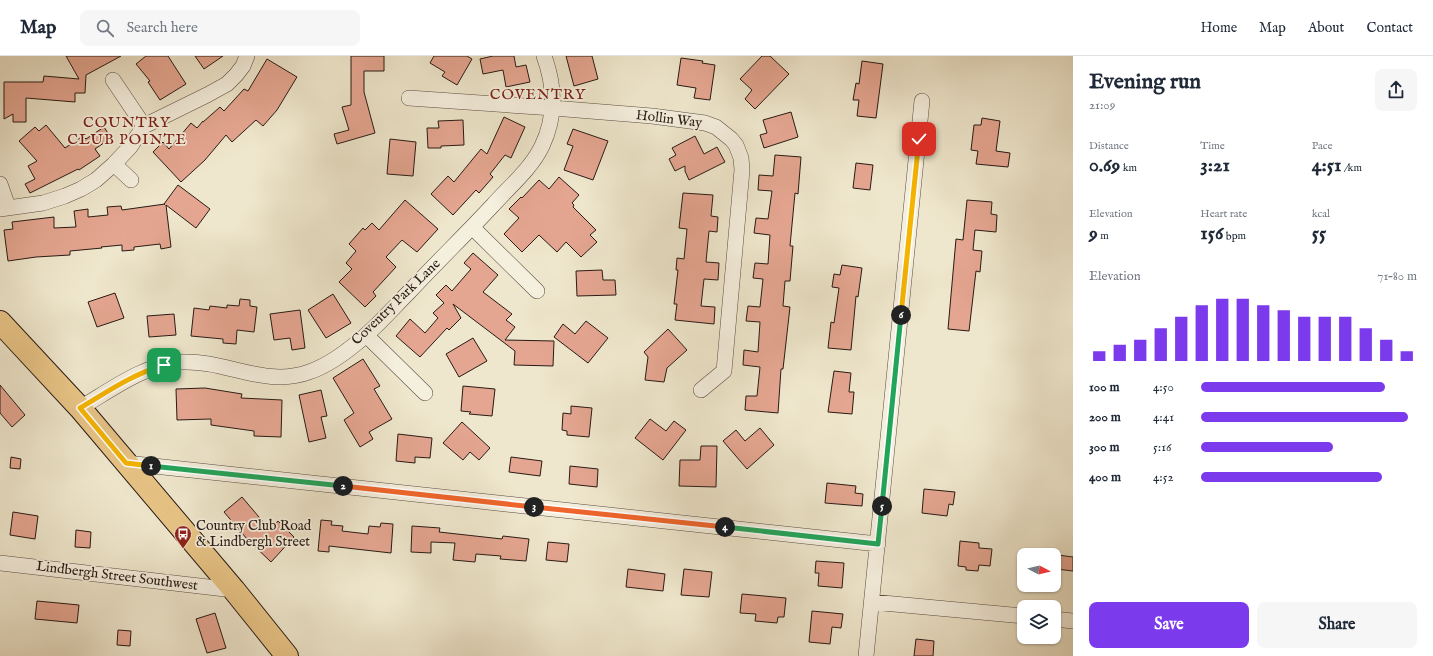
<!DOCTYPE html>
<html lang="en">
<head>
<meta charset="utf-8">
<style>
	:root { --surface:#fff; --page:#f6f6f7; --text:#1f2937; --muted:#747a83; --line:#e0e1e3; --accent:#7c3aed }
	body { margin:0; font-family:"IM FELL English",serif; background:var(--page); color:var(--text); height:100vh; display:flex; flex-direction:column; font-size:15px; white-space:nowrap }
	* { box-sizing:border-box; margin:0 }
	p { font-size:13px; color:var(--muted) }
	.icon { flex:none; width:22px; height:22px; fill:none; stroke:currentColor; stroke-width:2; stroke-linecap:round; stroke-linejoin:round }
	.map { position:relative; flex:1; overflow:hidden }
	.sheet { display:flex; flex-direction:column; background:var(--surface); width:360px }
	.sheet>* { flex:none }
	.needle { width:26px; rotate:97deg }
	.tools { position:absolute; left:1017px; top:492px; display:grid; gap:8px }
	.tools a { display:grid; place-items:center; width:44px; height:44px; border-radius:8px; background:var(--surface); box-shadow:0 1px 3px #0004; font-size:20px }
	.pin { position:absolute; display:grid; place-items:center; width:34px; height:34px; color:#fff; margin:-17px; border-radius:8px; box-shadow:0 2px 6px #0006 }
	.km { position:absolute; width:20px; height:20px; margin:-10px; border-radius:50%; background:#222; color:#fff; font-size:11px; line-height:20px; text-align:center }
	.round { display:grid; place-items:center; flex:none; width:42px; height:42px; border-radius:8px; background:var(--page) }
	.head { display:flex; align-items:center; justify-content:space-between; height:68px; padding:0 16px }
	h1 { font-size:22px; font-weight:700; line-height:30px }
	.metrics { display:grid; grid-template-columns:repeat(3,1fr); gap:6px; height:68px; padding:4px 16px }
	.metrics div { display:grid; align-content:center }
	.metrics b { font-size:20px; font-weight:700 }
	.metrics small { font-size:11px; font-weight:400 }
	.metrics p { font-size:11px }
	.chart { height:112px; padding:8px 16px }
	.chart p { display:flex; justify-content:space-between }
	.chart svg { width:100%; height:72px; margin-top:4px; stroke:var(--accent); stroke-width:6 }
	.button { display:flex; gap:8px; margin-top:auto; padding:8px 16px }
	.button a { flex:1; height:46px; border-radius:8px; background:var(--accent); color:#fff; font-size:16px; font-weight:700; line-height:46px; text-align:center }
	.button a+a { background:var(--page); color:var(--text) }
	ul { padding:0 16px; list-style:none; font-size:13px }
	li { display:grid; grid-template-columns:64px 48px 1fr; align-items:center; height:30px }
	li i { height:10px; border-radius:5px; background:var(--accent) }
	header { display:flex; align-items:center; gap:24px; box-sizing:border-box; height:56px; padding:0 20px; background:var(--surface); border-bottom:1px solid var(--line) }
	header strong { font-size:19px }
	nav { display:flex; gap:22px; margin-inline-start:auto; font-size:14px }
	.search { width:280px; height:36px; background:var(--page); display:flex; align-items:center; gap:10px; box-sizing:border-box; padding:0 14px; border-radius:8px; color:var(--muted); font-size:15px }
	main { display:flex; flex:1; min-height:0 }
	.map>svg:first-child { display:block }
	.building { fill:#e5a691; stroke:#281a14 }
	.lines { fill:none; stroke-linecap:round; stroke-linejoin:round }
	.street-casing { stroke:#5a4d42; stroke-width:16 }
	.primary-casing { stroke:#281a14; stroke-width:24 }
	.street { stroke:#f5efde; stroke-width:15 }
	.primary { stroke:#e8c486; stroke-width:22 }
	.split-1-casing { stroke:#fff; stroke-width:8 }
	.split-2-casing { stroke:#fff; stroke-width:8 }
	.split-3-casing { stroke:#fff; stroke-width:8 }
	.split-4-casing { stroke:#fff; stroke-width:8 }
	.split-5-casing { stroke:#fff; stroke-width:8 }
	.split-6-casing { stroke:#fff; stroke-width:8 }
	.split-7-casing { stroke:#fff; stroke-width:8 }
	.split-1 { stroke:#f5b400; stroke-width:5 }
	.split-2 { stroke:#22a559; stroke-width:5 }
	.split-3 { stroke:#f0652b; stroke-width:5 }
	.split-4 { stroke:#f0652b; stroke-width:5 }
	.split-5 { stroke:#22a559; stroke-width:5 }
	.split-6 { stroke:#22a559; stroke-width:5 }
	.split-7 { stroke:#f5b400; stroke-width:5 }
	.labels { text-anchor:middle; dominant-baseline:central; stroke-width:3.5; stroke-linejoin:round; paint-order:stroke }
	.street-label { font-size:14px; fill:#281a14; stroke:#f5efde }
	.poi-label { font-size:14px; fill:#281a14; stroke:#f5efde; text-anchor:start }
	.neighbourhood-label { font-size:15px; letter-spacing:1px; fill:#7a1f14; stroke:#f5efde }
</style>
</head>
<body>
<header>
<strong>Map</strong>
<div class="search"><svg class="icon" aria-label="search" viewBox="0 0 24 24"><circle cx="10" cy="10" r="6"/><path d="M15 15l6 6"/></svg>Search here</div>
<nav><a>Home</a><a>Map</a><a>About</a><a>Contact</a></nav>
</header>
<main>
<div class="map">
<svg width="1073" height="600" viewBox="0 0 1073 600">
	<rect width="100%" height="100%" fill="#efe7cd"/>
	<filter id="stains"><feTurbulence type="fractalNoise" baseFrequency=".005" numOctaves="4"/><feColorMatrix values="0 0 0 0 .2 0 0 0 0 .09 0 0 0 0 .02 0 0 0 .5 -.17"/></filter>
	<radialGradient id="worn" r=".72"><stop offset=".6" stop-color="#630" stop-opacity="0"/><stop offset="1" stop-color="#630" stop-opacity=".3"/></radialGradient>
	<path class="building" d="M 66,0 L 121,0 L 86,19 L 85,37 L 75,37 L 75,46 L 26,42 L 26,66 L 13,66 L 13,58 L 4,63 L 4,26 L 43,26 L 44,20 L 79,23 Z
		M 146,0 L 168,0 L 186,28 L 160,44 L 148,26 L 150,25 L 136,8 Z
		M 195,0 L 223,0 L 204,13 Z
		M 351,0 L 384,0 L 384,15 L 364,15 L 364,36 L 375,77 L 337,88 L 334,78 L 349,74 L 342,51 L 351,49 Z
		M 434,0 L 467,0 L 472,3 L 457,29 L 442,20 L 445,16 L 430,7 Z
		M 493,0 L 514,0 L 516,11 L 526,9 L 530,26 L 506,31 L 503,14 L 483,18 L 480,3 Z
		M 566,0 L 592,0 L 598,23 L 574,30 Z
		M 762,0 L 770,0 L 789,18 L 755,53 L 745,43 L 752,34 L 740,23 Z
		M 681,2 L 703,5 L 702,7 L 715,9 L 710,44 L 694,42 L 696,32 L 677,29 Z
		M 267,3 L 297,21 L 277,54 L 263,70 L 256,64 L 232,86 L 226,79 L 205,104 L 181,126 L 153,96 L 163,86 L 169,93 L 191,67 L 197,72 L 203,65 L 203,66 L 220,51 L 224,55 L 244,33 L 248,35 Z
		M 862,5 L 883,8 L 876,62 L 857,60 L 859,44 L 853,44 L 856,27 L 859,28 Z
		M 791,56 L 798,81 L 764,92 L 760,79 L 767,77 L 763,64 Z
		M 504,61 L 525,71 L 511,102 L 505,99 L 490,118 L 493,121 L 479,137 L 476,134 L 453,159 L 431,138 L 448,120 L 454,126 L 481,93 L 487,98 Z
		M 982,62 L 1000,65 L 996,95 L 1010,97 L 1008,111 L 976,108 L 978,95 L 971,94 L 974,69 L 981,69 Z
		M 463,64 L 464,89 L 441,90 L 441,92 L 428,92 L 427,72 L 439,72 L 438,65 Z
		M 46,69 L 65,92 L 83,80 L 86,83 L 104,71 L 111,82 L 95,93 L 100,100 L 79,114 L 78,113 L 30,137 L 25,128 L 35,123 L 28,110 L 37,105 L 19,85 L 35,71 L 39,75 Z
		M 573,73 L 608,85 L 593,124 L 564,114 L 573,90 L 567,88 Z
		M 695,80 L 704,98 L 717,91 L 725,106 L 689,124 L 685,115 L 685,110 L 675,115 L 669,103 L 676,99 L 672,92 Z
		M 390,83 L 416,86 L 413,120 L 387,118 Z
		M 775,99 L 801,101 L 798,138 L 795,137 L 790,190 L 793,190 L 790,225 L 785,225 L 783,250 L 790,251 L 783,313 L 781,313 L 778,357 L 745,354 L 746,340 L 757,340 L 760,311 L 743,309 L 744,294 L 758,296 L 760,266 L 746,265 L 748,250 L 760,251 L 763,223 L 753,222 L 755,207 L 768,208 L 770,179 L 754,177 L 756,162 L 768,163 L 772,135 L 758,134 L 759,119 L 773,120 Z
		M 856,107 L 873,109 L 870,134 L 853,132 Z
		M 559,121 L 579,139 L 572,147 L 574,149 L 573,151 L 596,174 L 590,179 L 597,186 L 581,201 L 566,186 L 557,196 L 539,179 L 522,196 L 504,178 L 519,162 L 509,153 L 521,141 L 522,142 L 539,124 L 549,133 Z
		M 178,129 L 210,153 L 196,172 L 166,149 L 171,191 L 161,193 L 160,188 L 134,191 L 134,194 L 122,195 L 122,189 L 101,191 L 102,192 L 70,195 L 70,199 L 36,201 L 8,205 L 4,174 L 13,173 L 12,166 L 54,161 L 54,172 L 76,171 L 74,155 L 88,153 L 88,161 L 108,159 L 107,151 L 121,150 L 122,154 L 165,148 L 164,148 Z
		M 683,137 L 713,139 L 711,160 L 718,161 L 717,176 L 709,175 L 706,206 L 719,207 L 718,224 L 704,223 L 701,250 L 715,251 L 714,268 L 675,264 L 677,248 L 674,248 L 678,214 L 676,214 L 677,202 L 684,203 L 687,173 L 679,172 Z
		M 405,144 L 438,173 L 417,196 L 402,184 L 386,201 L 396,211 L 373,236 L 376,240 L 365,251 L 339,226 L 352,213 L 346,207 L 356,195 L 349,188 L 363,172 L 365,174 L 372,167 L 379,174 Z
		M 967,144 L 992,146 L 991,158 L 997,159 L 996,176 L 975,174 L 973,194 L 982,195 L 980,216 L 976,215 L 969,275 L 948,273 L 956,183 L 963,184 Z
		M 473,197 L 498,219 L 483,236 L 512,258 L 506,264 L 515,271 L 505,284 L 554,285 L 553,310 L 514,309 L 515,295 L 453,248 L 461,262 L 449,274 L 447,272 L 420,301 L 396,280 L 410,263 L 425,277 L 438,262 L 433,257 L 444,247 L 436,239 L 446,229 L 452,235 L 471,213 L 464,207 Z
		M 842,209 L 862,212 L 858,241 L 856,240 L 851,294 L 828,292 L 831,266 L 834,267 L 839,232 L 832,231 L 834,218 L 840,219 Z
		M 602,214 L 603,224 L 615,224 L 616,239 L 577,240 L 576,215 Z
		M 115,237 L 124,262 L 97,271 L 88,246 Z
		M 333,238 L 351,267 L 326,282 L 308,254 Z
		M 240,243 L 250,244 L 250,250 L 257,251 L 254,276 L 237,274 L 236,288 L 223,287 L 223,283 L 191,280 L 194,252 L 209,254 L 210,250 L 227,252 L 227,249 L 239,250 Z
		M 300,254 L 305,292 L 292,294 L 290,282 L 274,284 L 270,258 Z
		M 174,258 L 176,279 L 149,281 L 147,260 Z
		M 586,265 L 608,282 L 588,307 L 554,281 L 563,268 L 575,278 Z
		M 668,273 L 687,294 L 667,312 L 664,326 L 645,324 L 648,301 L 644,296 Z
		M 473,282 L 487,305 L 459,321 L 446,298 Z
		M 363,303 L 380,330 L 374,333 L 392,363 L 369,376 L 373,383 L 360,391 L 344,364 L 354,357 L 333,322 Z
		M 834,315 L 851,317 L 849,336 L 854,336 L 852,358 L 828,356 Z
		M 0,329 L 25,359 L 12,371 L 0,357 Z
		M 463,330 L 495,333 L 492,360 L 469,358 L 471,356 L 461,355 Z
		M 205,332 L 242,338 L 241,342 L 282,344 L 281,381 L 254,380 L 254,375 L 211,369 L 211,363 L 177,364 L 176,333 Z
		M 321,334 L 327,360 L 321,361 L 326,382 L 309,386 L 299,339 Z
		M 571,350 L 592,352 L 589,381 L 567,379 L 567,375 L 562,374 L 563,357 L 571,358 Z
		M 650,363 L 666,375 L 674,365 L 686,374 L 663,404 L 635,382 Z
		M 462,366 L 490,392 L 479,404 L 470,396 L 463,404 L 443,387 Z
		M 760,372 L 774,389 L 747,413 L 723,385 L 736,374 L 745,385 Z
		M 398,378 L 432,382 L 430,402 L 415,401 L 415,407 L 396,405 Z
		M 701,390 L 717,390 L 716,431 L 679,430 L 680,404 L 700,404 Z
		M 11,401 L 21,403 L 20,413 L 10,412 Z
		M 511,401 L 542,405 L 540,420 L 509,416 Z
		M 570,410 L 598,413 L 597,431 L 569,428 Z
		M 827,427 L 856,430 L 855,437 L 863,438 L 862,450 L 825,447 Z
		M 924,433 L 955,436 L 953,449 L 949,448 L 947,460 L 922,457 Z
		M 242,441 L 270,474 L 278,465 L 294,481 L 271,506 L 247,483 L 224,456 Z
		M 13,456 L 38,460 L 35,483 L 10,479 Z
		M 321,464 L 332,465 L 331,469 L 343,470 L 342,475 L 368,478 L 369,470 L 380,471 L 381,467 L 393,468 L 391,497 L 329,490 L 329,496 L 318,495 Z
		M 412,470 L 440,472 L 439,476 L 502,483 L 503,480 L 529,483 L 526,505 L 500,503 L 501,500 L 476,498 L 475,506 L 453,504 L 455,487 L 431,486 L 431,497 L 411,496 Z
		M 76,474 L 91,476 L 90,492 L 75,491 Z
		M 960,485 L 979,487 L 979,492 L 992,493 L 990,510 L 979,509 L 978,515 L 966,514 L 966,511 L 958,510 Z
		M 548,486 L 569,488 L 567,506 L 546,504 Z
		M 1058,499 L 1073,501 L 1073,515 L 1056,513 Z
		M 816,505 L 844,507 L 842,532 L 818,530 L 819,517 L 815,517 Z
		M 628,513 L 665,518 L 663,535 L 626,531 Z
		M 684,513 L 712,516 L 709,541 L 681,539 Z
		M 742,538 L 786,542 L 784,561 L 778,561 L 777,567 L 755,565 L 756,558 L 740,557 Z
		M 37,545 L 79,549 L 77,567 L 35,563 Z
		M 812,555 L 843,558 L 841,572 L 832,571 L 830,588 L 809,586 Z
		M 215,557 L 226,592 L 207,597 L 196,563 Z
		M 118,574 L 131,575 L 130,590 L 117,589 Z
		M 916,583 L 934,585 L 933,600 L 914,600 Z"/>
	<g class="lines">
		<g class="street-casing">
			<path id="street" d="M 113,24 L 144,70
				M 409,42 L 553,52 L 652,60 L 705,67 L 716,71 L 731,83 L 736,89 L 741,102 L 742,114 L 724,315 L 701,334
				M 114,108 L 131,124
				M 0,128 L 8,151
				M 0,153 L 43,147 L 65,140 L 81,133 L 96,124 L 114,108 L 130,91 L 144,70 L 207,39 L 227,28 L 236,19 L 243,10 L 247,0
				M 472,171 L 537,235
				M 366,279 L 425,337
				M 80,352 C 111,334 144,308 182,306 C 226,304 265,332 309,316 C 330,309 349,294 365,280 C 381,266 395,250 410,235 C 437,206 466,178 493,149 C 509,131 531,113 542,90 C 556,61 555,30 544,0
				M 126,407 L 878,488
				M 0,507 L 234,534
				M 872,546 L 1024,560
				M 1054,563 L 1073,565
				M 866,600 L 922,45"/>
		</g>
		<g class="primary-casing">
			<path id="primary" d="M 0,266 L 80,352 L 234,534 L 287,600"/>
		</g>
		<use href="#street" class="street"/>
		<use href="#primary" class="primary"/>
	</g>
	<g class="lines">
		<g class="split-1-casing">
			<path id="split-1" d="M 151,410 L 126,407 L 80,352 C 107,336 133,318 164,309"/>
		</g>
		<g class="split-2-casing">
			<path id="split-2" d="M 151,410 L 343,430"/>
		</g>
		<g class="split-3-casing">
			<path id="split-3" d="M 343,430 L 534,451"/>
		</g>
		<g class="split-4-casing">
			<path id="split-4" d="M 534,451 L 725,471"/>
		</g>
		<g class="split-5-casing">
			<path id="split-5" d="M 725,471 L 878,488 L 882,450"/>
		</g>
		<g class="split-6-casing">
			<path id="split-6" d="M 882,450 L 901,259"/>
		</g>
		<g class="split-7-casing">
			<path id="split-7" d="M 901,259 L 919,83"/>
		</g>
		<use href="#split-1" class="split-1"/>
		<use href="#split-2" class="split-2"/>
		<use href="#split-3" class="split-3"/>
		<use href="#split-4" class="split-4"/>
		<use href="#split-5" class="split-5"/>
		<use href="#split-6" class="split-6"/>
		<use href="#split-7" class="split-7"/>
	</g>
	<defs>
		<g id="bus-pin" transform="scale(0.9)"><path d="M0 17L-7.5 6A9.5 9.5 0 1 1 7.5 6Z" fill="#8f2418" stroke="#f5efde"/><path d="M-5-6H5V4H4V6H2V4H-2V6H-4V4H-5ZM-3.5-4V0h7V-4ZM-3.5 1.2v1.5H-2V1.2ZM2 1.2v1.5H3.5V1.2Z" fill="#fff"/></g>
	</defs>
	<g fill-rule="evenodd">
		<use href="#bus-pin" x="183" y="478"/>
	</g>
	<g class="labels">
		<g class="street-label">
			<text transform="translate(669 63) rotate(7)">Hollin Way</text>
			<text transform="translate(396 246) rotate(-44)">Coventry Park Lane</text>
			<text transform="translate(117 520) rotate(7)">Lindbergh Street Southwest</text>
		</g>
		<g class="poi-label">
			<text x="196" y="470">Country Club Road<tspan x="196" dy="16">&amp; Lindbergh Street</tspan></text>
		</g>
		<g class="neighbourhood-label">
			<text x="538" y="38">COVENTRY</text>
			<text x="127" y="66">COUNTRY<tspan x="127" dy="17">CLUB POINTE</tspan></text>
		</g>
	</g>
	<rect width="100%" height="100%" filter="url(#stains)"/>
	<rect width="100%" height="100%" fill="url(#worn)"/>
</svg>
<div class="tools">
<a><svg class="needle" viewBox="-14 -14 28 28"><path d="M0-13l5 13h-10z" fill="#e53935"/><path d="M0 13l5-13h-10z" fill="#747a83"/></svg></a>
<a><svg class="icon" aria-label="layers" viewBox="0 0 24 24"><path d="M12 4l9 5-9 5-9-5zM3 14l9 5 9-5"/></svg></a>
</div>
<div class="pin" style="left:164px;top:309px;background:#1e9e55"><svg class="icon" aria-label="arrive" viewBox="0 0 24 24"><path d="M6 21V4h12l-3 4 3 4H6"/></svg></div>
<div class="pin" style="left:919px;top:83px;background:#d93025"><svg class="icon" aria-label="check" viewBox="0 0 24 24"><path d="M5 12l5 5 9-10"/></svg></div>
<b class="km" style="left:151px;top:410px">1</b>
<b class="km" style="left:343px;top:430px">2</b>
<b class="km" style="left:534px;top:451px">3</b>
<b class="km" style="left:725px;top:471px">4</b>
<b class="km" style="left:882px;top:450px">5</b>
<b class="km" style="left:901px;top:259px">6</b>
</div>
<section class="sheet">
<div class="head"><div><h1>Evening run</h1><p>21:09</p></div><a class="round"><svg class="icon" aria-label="share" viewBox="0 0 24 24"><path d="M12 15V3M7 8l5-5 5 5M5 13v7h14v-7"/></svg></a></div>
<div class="metrics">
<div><p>Distance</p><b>0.69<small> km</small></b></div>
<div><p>Time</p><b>3:21</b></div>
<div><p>Pace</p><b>4:51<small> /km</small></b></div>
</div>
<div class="metrics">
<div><p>Elevation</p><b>9<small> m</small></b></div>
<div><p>Heart rate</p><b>156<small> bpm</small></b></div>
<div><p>kcal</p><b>55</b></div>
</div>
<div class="chart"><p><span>Elevation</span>71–80 m</p>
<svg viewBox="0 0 160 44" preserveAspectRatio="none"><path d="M5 44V38M15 44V34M25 44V31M35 44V24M45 44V17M55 44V10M65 44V6M75 44V6M85 44V10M95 44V13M105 44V17M115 44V17M125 44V17M135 44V24M145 44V31M155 44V38"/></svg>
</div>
<ul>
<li><b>100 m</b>4:50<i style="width:85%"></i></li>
<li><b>200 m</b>4:41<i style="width:96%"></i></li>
<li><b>300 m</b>5:16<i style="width:61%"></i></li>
<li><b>400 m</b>4:52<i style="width:84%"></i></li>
</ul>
<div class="button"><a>Save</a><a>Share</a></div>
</section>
</main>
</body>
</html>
